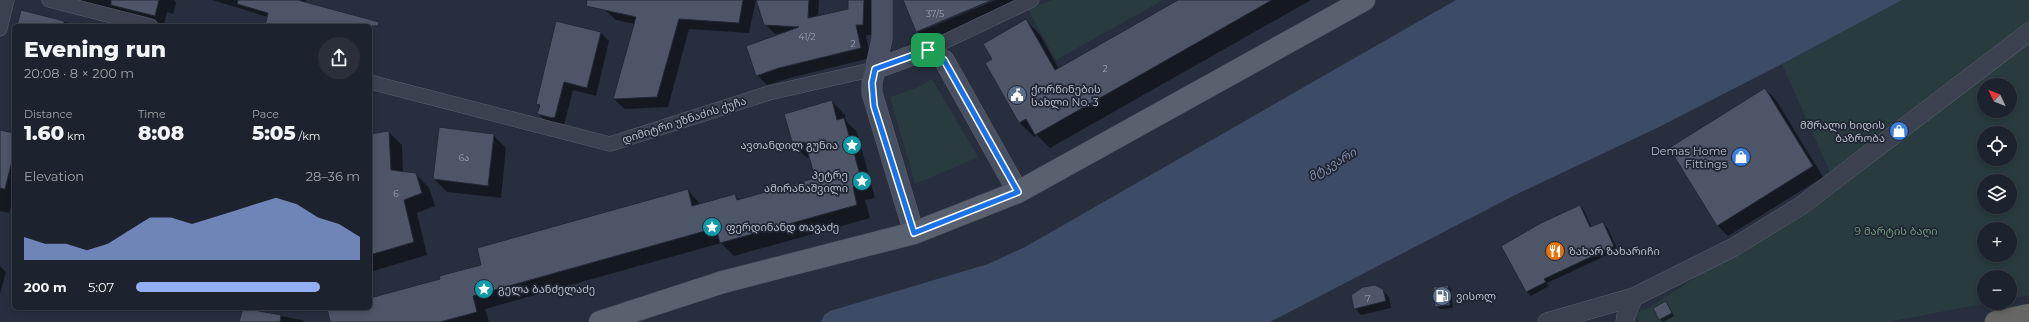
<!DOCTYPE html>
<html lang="en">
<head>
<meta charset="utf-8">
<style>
	:root { --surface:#1d232e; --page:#2a2f3a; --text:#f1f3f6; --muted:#a0a4aa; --line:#3b404a; --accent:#94aff1 }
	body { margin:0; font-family:Montserrat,"Noto Sans Georgian",sans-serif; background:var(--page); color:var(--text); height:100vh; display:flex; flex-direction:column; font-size:15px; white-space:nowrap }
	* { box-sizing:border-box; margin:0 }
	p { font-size:13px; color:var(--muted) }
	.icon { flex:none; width:22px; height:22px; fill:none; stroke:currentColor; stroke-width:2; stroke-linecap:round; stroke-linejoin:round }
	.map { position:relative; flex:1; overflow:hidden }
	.sheet { position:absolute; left:12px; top:24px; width:360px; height:286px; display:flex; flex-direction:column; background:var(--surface); border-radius:6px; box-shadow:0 2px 6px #0003,0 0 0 1px var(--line) }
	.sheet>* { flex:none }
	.needle { width:26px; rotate:313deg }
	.controls { position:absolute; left:1977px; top:78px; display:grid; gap:8px }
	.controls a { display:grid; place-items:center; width:40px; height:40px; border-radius:50%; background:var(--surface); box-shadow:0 2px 6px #0003,0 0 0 1px var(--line); font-size:20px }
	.pin { position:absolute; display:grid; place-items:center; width:34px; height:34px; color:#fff; margin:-17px; border-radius:8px; box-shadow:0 2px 6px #0006 }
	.round { display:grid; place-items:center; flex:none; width:42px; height:42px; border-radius:21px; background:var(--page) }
	.overview { display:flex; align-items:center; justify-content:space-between; height:68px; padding:0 12px }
	h1 { font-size:22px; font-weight:800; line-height:30px }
	.stats { display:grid; grid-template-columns:repeat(3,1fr); gap:6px; height:68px; padding:4px 12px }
	.stats div { display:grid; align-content:center }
	.stats b { font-size:20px; font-weight:800 }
	.stats small { font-size:11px; font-weight:400 }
	.stats p { font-size:11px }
	.chart { height:112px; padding:8px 12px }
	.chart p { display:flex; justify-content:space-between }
	.chart svg { width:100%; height:72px; margin-top:4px; fill:var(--accent); opacity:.7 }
	ul { padding:0 12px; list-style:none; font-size:13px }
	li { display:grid; grid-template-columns:64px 48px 1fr; align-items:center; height:30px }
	li i { height:10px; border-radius:5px; background:var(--accent) }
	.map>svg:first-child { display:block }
	.green { fill:#293b3f; fill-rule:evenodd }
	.water { fill:#3e4b66 }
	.shadow { fill:#0007 }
	.building { fill:#4d5567; stroke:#222836 }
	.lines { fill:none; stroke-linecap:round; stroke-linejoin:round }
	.minor-casing { stroke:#595f6c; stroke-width:15 }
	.tertiary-casing { stroke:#595f6c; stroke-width:19 }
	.secondary-casing { stroke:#595f6c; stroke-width:21 }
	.primary-casing { stroke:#444a58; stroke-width:23 }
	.trunk-casing { stroke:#464c59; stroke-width:23 }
	.minor { stroke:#3b414f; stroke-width:14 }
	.tertiary { stroke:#3b414f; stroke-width:18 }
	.secondary { stroke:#495061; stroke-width:20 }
	.primary { stroke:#59606e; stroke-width:22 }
	.trunk { stroke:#666664; stroke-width:22 }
	.route-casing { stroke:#fff; stroke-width:8 }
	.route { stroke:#1a73e8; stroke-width:5 }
	.labels { text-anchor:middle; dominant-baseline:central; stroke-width:3.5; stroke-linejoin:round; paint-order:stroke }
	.number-label { font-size:9px; fill:#9ca2b0 }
	.poi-label { font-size:11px; fill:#b7bcc9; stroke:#202634; text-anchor:start }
	.street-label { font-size:11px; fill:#b7bcc9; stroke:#202634 }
	.park-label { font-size:11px; fill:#70987d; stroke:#202634 }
	.water-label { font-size:12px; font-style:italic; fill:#8190af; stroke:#202634 }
</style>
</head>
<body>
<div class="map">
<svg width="2029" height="322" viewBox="0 0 2029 322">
	<rect width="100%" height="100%" fill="#272f3e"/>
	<path class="green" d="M 1052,0 L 1163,0 L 1056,60 L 1028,10 Z
		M 1902,0 L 2029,0 L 2029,295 L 2010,299 L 2010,277 L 1984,277 L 1984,303 L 1987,303 L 1888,322 L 1639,322 L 1633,313 L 1649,308 L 1719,262 L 1830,172 L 1782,64 ZM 1984,85 L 2010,85 L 2010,111 L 1984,111 ZM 1984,133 L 2010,133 L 2010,159 L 1984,159 ZM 1984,181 L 2010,181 L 2010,207 L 1984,207 ZM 1984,229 L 2010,229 L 2010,255 L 1984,255 Z
		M 932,79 L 978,157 L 915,184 L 890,97 L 914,89 Z"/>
	<path class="water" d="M 1456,0 L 1902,0 L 1782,64 L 1657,128 L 1513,196 L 1270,322 L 821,322 L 824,315 L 830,311 L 988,264 L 1025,247 Z"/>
	<path class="shadow" d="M 77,0 L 174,0 L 176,3 L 173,14 L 167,12 L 164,25 Z
		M 212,0 L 306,0 L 306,3 L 366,26 L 266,26 L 268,17 Z
		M 607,0 L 756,0 L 749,33 L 689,29 L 668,107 L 625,109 L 614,99 L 635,24 L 616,20 L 605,10 Z
		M 757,0 L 819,0 L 818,17 L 849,10 L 849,0 L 873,0 L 873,35 L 866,35 L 870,58 L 790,78 L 767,85 L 757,75 L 780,35 L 775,34 L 765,24 Z
		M 904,0 L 990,0 L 921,28 L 921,31 L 996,0 L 1035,0 L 929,43 L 917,31 Z
		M 1180,0 L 1311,0 L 1050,148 L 1037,135 L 1034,137 L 1020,123 L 986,64 L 993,59 L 1026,20 L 1040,35 L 1059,69 Z
		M 21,11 L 81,26 L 18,26 Z
		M 601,33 L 609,41 L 596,96 L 573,90 L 564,125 L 547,122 L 538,114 L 540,107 L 537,104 Z
		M 1765,89 L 1776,100 L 1823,177 L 1728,236 L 1717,225 Z
		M 832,101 L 845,115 L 846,121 L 857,132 L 875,198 L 865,200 L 870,218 L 734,256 L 721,243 L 485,309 L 489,322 L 332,322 L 328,308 L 370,308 L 370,299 L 441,279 L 483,265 L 688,190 L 701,205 L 735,195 L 740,200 L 816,179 L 811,157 L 807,158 L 793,145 Z
		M 0,131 L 14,134 L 14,196 L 9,213 L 0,211 Z
		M 389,132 L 402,145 L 403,173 L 416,174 L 429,188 L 435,206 L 417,213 L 427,255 L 370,272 L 370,209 L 373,208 L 370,185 L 370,135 Z
		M 493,135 L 506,148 L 501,198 L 447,192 L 434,179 Z
		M 1580,206 L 1584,210 L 1592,228 L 1603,223 L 1607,227 L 1618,250 L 1547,283 L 1549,286 L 1531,296 L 1527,292 L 1502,247 Z
		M 0,266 L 6,272 L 0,294 Z
		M 1448,286 L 1451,289 L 1453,308 L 1440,309 L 1436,306 Z
		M 1382,290 L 1389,297 L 1391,308 L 1361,315 L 1355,308 Z
		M 1666,302 L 1674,316 L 1663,322 L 1660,319 Z
		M 243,309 L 302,320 L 304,322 L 240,322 Z"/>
	<path class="building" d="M 111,0 L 159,0 L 155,16 L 111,5 Z
		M 238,0 L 298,0 L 379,22 L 378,26 L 265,26 L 268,13 L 237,4 Z
		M 587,0 L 743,0 L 739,23 L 679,19 L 657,97 L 613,99 L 636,17 L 586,6 Z
		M 756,0 L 809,0 L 808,18 L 848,9 L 848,0 L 864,0 L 863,25 L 856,25 L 861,48 L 779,68 L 756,76 L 746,46 L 799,27 L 764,25 Z
		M 903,0 L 992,0 L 916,32 Z
		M 1178,0 L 1272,0 L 1035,135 L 1026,119 L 1019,123 L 985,63 L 992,59 L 983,44 L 1026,19 L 1055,70 Z
		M 21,10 L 64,21 L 64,26 L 17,26 Z
		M 556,21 L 601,32 L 587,88 L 564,82 L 555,117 L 552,118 L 537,114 L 540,105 L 536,104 Z
		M 1765,88 L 1813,166 L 1717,226 L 1669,148 Z
		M 832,100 L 837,120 L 844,118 L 863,185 L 853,187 L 857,205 L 720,243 L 716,228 L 473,296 L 477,312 L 440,322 L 330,322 L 327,308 L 370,308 L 370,298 L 440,279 L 439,276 L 481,265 L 477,248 L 688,189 L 692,206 L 735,194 L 737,200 L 815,178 L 805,142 L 793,145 L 784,114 Z
		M 439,127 L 494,134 L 488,186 L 433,179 Z
		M 0,130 L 14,133 L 14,153 L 5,189 L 0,188 Z
		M 389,131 L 391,170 L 416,173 L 422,193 L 404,200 L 414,242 L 370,255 L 370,208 L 372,207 L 370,192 L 370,134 Z
		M 1580,205 L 1590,227 L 1603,222 L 1614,246 L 1544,279 L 1546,282 L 1526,292 L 1501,246 L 1541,223 Z
		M 1375,285 L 1383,289 L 1386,301 L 1354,309 L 1351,295 L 1363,287 Z
		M 1448,285 L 1450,305 L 1435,307 L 1433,287 Z
		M 1666,301 L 1672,313 L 1659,320 L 1653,308 Z
		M 243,308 L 281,315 L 280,322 L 239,322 Z"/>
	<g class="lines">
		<g class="minor-casing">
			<path id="minor" d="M 49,0 L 151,26
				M 0,29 L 7,0
				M 927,50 L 1032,0
				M 370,82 L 610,144 L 769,93 L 875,69"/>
		</g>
		<g class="tertiary-casing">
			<path id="tertiary" d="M 1547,322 L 1634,297 L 1734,247 L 1802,205 L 2029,32
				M 1625,322 L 1626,315 L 1634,297"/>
		</g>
		<g class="secondary-casing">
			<path id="secondary" d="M 882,0 L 882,39 L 872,83 L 872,93 L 914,233
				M 875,69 L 927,50 L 944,60 L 1018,192"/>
		</g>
		<g class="primary-casing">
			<path id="primary" d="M 600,322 L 723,282 L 914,233 L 1018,192 L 1364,0"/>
		</g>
		<g class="trunk-casing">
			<path id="trunk" d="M 1996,322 L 2029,315"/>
		</g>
		<use href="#minor" class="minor"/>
		<use href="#tertiary" class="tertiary"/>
		<use href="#secondary" class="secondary"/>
		<use href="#primary" class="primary"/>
		<use href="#trunk" class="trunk"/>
	</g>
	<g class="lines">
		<g class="route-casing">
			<path id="route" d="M 928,50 L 944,60 L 1018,192 L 914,233 L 874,106 L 872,83 L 875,69 Z"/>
		</g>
		<use href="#route" class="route"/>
	</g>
	<defs>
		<g id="civic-disc" transform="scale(1)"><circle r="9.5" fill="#5c6f8a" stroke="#202634"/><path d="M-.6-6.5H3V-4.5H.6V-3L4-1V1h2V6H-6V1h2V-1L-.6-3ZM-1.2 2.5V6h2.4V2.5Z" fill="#fff"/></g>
		<g id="shop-disc" transform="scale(1)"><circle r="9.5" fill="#3f7fe0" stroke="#202634"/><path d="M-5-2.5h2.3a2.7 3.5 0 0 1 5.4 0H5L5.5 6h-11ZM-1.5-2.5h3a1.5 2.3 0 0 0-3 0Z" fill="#fff"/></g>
		<g id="sight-disc" transform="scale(1)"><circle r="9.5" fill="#0f9aa8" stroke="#202634"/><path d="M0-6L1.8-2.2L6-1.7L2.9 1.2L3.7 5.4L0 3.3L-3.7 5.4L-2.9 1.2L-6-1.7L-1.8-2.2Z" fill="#fff"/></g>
		<g id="restaurant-disc" transform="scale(1)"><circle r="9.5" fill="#e8710a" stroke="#202634"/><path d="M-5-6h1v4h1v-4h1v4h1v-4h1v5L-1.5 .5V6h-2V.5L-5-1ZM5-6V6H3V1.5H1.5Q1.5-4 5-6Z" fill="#fff"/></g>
		<g id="fuel-disc" transform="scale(1)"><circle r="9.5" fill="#5c6f8a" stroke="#202634"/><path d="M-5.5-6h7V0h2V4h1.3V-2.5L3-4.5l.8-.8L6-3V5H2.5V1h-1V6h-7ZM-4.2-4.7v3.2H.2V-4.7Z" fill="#fff"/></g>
	</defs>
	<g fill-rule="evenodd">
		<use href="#civic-disc" x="1017" y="95"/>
		<use href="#shop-disc" x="1899" y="131"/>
		<use href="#sight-disc" x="852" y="145"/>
		<use href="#shop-disc" x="1741" y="157"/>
		<use href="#sight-disc" x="862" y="181"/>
		<use href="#sight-disc" x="712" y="227"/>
		<use href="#restaurant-disc" x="1555" y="251"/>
		<use href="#sight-disc" x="484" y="289"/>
		<use href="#fuel-disc" x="1442" y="296"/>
	</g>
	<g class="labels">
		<g class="number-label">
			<text x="935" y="13">37/5</text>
			<text x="807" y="36">41/2</text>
			<text x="853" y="43">2</text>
			<text x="1105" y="68">2</text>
			<text x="464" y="157">6ა</text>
			<text x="396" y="193">6</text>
			<text x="1368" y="298">7</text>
		</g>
		<g class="poi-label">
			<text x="1031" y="89">ქორწინების<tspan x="1031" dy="13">სახლი No. 3</tspan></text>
			<text x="1885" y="125" text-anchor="end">მშრალი ხიდის<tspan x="1885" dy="13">ბაზრობა</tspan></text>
			<text x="838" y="145" text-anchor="end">ავთანდილ გუნია</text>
			<text x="1727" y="151" text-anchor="end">Demas Home<tspan x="1727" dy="13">Fittings</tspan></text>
			<text x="848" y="175" text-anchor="end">პეტრე<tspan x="848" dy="13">ამირანაშვილი</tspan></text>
			<text x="726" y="227">ფერდინანდ თავაძე</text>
			<text x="1569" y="251">ზახარ ზახარიჩი</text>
			<text x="498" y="289">გელა ბანძელაძე</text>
			<text x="1456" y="296">ვისოლ</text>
		</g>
		<g class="street-label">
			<text transform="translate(684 120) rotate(-18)">დიმიტრი უზნაძის ქუჩა</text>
		</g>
		<g class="park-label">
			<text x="1896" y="231">9 მარტის ბაღი</text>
		</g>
		<g class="water-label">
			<text transform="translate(1332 164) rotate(-30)">მტკვარი</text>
		</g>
	</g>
</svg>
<div class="controls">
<a><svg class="needle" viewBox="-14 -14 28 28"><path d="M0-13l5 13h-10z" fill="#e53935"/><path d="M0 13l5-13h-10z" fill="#a0a4aa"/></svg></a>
<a><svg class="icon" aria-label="locate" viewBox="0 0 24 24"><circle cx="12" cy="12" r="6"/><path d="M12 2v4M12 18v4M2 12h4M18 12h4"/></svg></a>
<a><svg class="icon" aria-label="layers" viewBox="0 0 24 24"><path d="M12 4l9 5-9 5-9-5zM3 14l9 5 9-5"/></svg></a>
<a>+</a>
<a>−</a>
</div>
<div class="pin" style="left:928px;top:50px;background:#1e9e55"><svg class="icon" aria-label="arrive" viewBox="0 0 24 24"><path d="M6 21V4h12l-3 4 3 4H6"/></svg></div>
<section class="sheet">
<div class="overview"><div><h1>Evening run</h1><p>20:08 · 8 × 200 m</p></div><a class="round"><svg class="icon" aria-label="share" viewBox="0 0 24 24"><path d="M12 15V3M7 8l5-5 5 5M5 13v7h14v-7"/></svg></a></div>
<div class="stats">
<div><p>Distance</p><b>1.60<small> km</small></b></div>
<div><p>Time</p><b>8:08</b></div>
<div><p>Pace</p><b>5:05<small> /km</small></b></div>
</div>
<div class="chart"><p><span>Elevation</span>28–36 m</p>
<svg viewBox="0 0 160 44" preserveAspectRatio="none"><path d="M0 44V30L10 34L20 34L30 38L40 34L50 26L60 18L70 18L80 22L90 18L100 14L110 10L120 6L130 10L140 18L150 22L160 30V44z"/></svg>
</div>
<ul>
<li><b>200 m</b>5:07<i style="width:82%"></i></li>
</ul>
</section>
</div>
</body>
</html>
